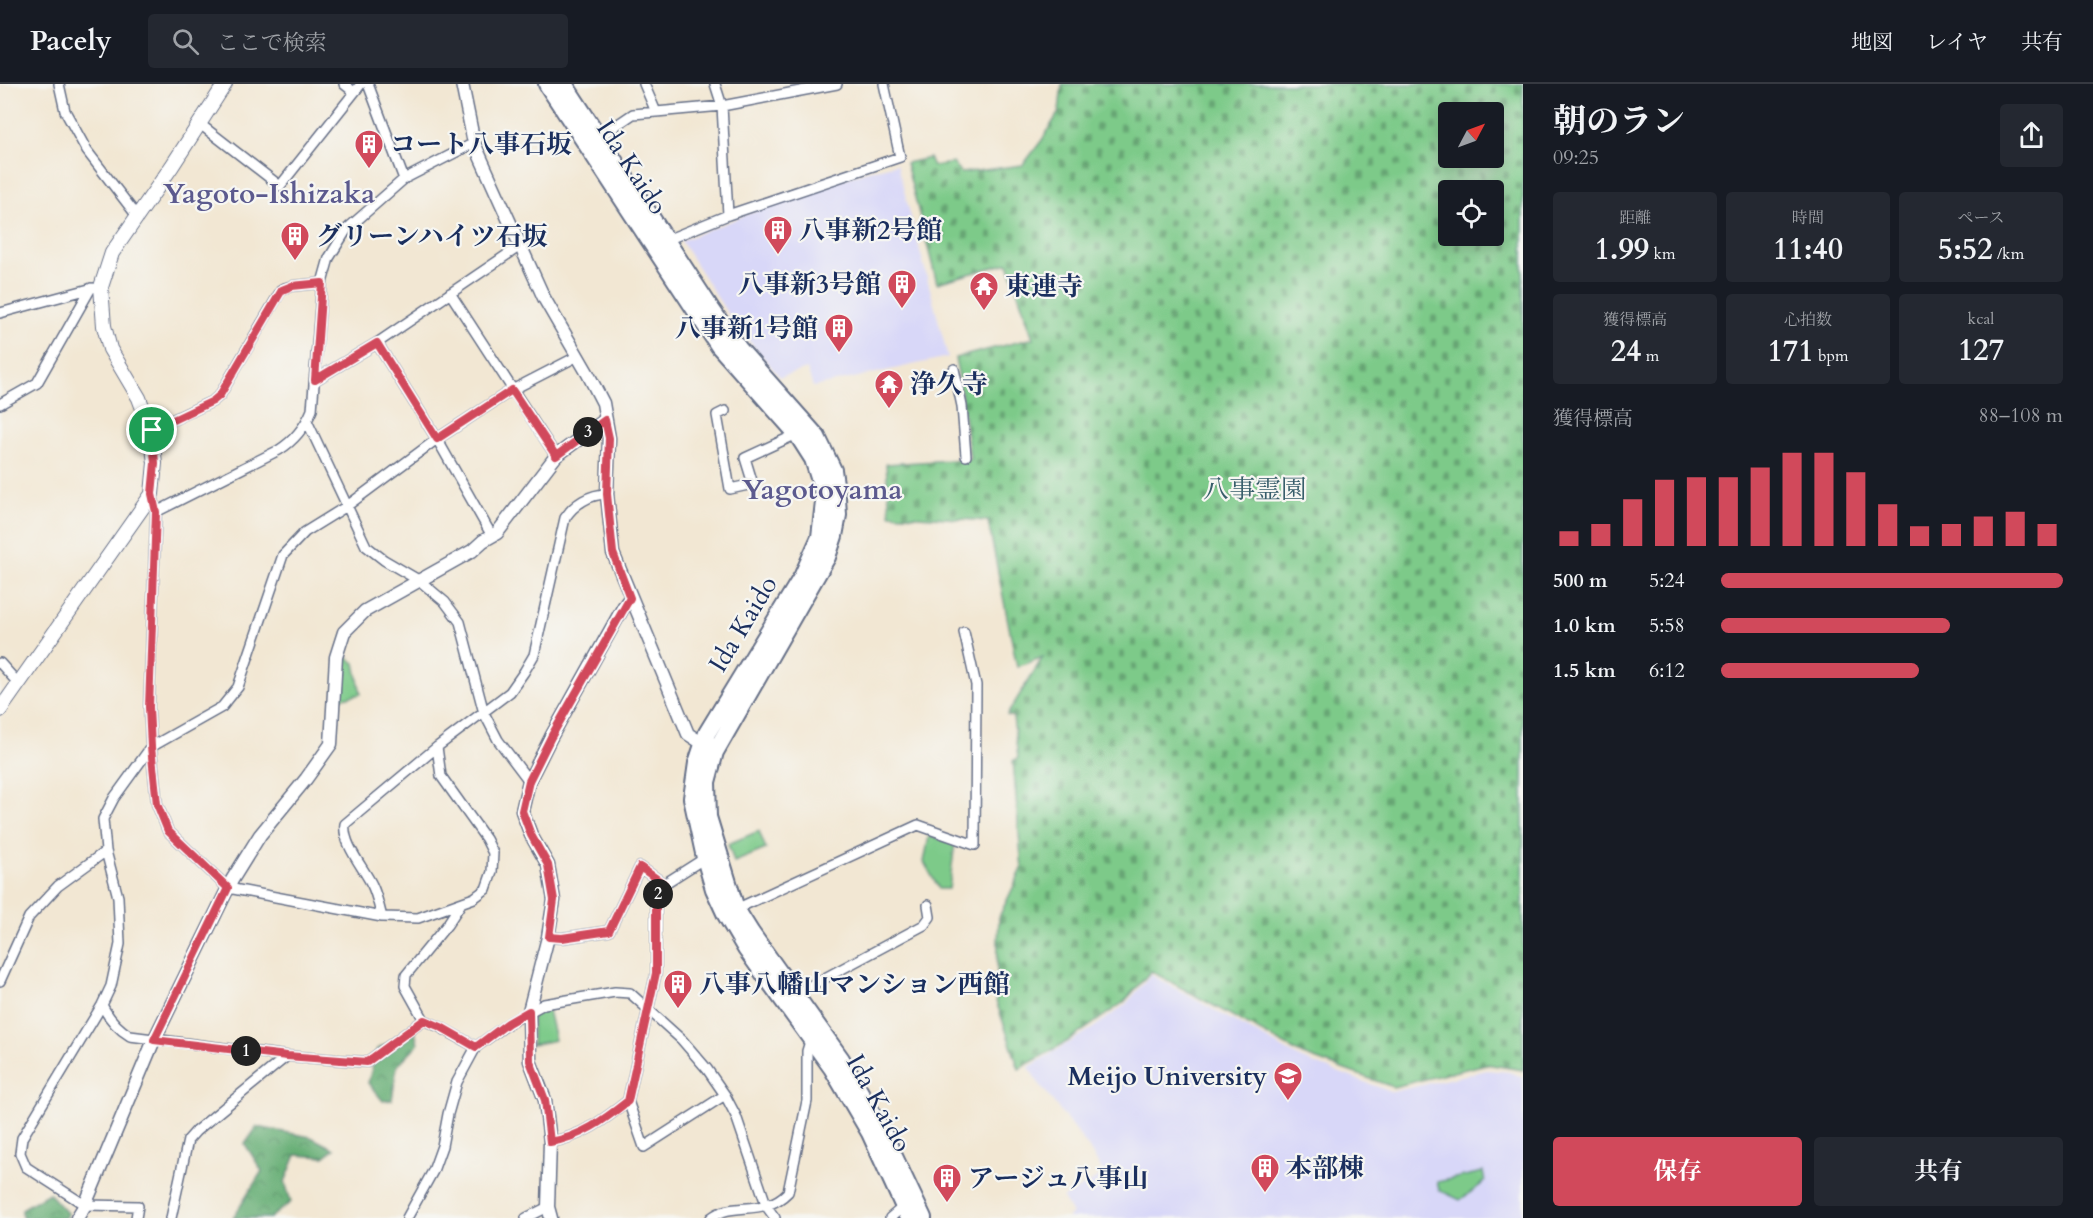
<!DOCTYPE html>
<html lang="ja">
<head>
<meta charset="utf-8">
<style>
	:root { --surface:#171b24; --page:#242831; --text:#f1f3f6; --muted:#9ea1a6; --line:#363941; --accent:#d1495b }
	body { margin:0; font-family:Cardo,"Noto Serif JP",serif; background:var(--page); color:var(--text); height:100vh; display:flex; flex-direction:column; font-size:22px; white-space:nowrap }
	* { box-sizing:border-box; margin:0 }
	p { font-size:20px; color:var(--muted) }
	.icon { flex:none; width:33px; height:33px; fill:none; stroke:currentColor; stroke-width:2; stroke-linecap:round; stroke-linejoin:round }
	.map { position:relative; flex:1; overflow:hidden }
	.side { display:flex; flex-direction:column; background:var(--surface); width:570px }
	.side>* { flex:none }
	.needle { width:39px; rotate:49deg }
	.tools { position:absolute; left:1438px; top:18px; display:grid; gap:12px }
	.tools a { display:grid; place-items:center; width:66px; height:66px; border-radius:6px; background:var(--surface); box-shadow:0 3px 15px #0003; font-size:30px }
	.pin { position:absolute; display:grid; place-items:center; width:51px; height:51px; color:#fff; margin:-26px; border:3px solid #fff; border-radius:50%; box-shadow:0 2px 6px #0007 }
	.km { position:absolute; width:30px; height:30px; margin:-15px; border-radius:50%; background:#222; color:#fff; font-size:16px; line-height:30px; text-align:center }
	.round { display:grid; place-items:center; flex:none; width:63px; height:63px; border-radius:6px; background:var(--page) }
	.summary { display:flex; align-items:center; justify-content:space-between; height:102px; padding:0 30px }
	h1 { font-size:33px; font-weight:700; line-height:45px }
	.figures { display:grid; grid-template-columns:repeat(3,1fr); gap:9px; height:102px; padding:6px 30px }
	.figures div { display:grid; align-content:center; border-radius:6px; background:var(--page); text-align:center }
	.figures b { font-size:30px; font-weight:700 }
	.figures small { font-size:16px; font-weight:400 }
	.figures p { font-size:16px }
	.chart { height:168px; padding:12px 30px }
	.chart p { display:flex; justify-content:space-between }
	.chart svg { width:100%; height:108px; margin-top:6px; stroke:var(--accent); stroke-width:6 }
	.primary-button { display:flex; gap:12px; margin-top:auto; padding:12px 30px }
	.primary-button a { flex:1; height:69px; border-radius:6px; background:var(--accent); color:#fff; font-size:24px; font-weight:700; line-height:69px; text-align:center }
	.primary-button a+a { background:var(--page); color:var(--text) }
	ul { padding:0 30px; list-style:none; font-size:20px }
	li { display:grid; grid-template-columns:96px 72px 1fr; align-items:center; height:45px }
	li i { height:15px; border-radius:8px; background:var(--accent) }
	header { display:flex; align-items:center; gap:36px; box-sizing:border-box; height:84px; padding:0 30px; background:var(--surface); border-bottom:2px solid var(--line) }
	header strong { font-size:28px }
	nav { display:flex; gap:33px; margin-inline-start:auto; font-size:21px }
	.search { width:420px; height:54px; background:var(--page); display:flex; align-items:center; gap:15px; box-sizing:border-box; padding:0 21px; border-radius:6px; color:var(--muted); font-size:22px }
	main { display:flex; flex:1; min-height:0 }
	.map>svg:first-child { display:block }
	.built { fill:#d8d7f8 }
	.green { fill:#7dca89; stroke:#4c7c74; stroke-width:1.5 }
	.forest { fill:url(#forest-crowns); stroke:#406e6a; stroke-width:1.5 }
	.cemetery { fill:url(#cemetery-stones); stroke:#4c7c74; stroke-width:1.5; fill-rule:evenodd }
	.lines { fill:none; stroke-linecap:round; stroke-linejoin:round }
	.minor-casing { stroke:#666f87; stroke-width:12 }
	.tertiary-casing { stroke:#666f87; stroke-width:15 }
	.secondary-casing { stroke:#666f87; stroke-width:16 }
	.trunk-casing { stroke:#666f87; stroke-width:20 }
	.minor { stroke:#fff; stroke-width:9 }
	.tertiary { stroke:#fff; stroke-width:12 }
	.secondary { stroke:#fff; stroke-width:14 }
	.trunk { stroke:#fff; stroke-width:16 }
	.route-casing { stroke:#fff; stroke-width:12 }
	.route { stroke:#d1495b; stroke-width:8 }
	.labels { text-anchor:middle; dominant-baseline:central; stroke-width:4.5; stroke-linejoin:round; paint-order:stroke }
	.poi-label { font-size:26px; font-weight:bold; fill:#1b2f5e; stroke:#f6f6f2; text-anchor:start }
	.street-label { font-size:26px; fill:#1b2f5e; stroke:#f6f6f2 }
	.park-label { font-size:26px; fill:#385e6b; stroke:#f6f6f2 }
	.quarter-label { font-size:28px; font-weight:bold; fill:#5c5a8e; stroke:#f6f6f2 }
</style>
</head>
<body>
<header>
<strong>Pacely</strong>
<div class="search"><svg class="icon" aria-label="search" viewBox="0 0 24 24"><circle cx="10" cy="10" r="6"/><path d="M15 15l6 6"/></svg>ここで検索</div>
<nav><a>地図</a><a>レイヤ</a><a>共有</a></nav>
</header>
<main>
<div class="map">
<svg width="1523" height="1134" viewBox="0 0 1523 1134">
	<defs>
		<pattern id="forest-crowns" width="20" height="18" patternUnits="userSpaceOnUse" patternTransform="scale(1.5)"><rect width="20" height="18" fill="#66ae75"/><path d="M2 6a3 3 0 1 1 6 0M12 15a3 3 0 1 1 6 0" fill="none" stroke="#538e63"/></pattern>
		<pattern id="cemetery-stones" width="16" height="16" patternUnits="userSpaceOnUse" patternTransform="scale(1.5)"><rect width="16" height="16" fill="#7dca89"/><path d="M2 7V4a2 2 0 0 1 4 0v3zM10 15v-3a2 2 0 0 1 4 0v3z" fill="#66a473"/></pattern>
	</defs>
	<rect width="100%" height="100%" fill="#f6f6f2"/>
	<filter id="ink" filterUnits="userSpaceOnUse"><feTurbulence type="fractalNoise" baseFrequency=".0167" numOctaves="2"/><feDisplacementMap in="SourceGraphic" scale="12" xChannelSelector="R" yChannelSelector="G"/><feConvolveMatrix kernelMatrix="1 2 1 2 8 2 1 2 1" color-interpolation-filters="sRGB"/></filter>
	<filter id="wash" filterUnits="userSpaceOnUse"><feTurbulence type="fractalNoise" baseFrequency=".008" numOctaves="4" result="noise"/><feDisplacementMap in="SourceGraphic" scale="24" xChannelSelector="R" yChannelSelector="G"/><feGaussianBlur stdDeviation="1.35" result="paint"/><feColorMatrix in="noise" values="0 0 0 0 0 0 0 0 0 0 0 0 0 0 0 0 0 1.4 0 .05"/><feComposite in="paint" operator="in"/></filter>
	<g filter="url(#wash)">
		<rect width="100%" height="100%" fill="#f2e7d3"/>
		<path class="built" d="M 897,80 L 948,273 L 813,303 L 807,285 L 780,293 L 744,251 L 724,224 L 681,157 L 766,123 L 864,88 Z
			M 1151,891 L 1302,975 L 1392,1008 L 1487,986 L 1509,988 L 1523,993 L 1523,1134 L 1067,1134 L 1072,1130 L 1063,1114 L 1104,1090 L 1088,1063 L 1035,994 L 1029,983 L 1093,944 L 1125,921 Z"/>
		<path class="green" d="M 343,571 L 355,579 L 361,610 L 335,616 L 339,574 Z
			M 759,747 L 766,765 L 734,778 L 728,760 Z
			M 929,752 L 955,759 L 949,805 L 939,805 L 924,778 Z
			M 543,925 L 548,926 L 555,956 L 532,961 L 532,931 Z
			M 1483,1088 L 1485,1098 L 1460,1116 L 1439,1106 L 1437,1098 Z"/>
		<path class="forest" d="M 415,947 L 418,960 L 397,982 L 392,1016 L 383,1017 L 368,999 L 377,965 Z
			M 257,1043 L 311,1053 L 334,1065 L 324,1073 L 296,1071 L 285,1098 L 291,1118 L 270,1134 L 233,1134 L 262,1087 L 245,1060 Z
			M 49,1109 L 68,1130 L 65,1134 L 22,1134 L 22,1125 Z"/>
		<path class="cemetery" d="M 1062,0 L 1523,0 L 1523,986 L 1486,980 L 1393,1003 L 1303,971 L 1151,887 L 1124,918 L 1068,957 L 1019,985 L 996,917 L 999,833 L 1022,785 L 1013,677 L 1018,674 L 1013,633 L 1007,631 L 1043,573 L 1017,583 L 988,437 L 890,430 L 886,380 L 970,375 L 959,294 L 955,274 L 1033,254 L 1008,179 L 937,199 L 906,79 L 929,74 L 933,82 L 953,79 L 961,89 L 1023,81 L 1042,56 L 1059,28 ZM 1449,28 L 1494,28 L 1494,74 L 1449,74 ZM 1449,106 L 1494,106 L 1494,152 L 1449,152 Z"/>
	</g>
	<g filter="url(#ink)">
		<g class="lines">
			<g class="minor-casing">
				<path id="minor" d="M 59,0 L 65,27 L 87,67 L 137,132
					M 344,0 L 354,8
					M 368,0 L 404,95
					M 644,0 L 656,28 L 722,22 L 837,0
					M 715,0 L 722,22 L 728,131
					M 200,40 L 280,102 L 361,0
					M 599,53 L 633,30 L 656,28
					M 664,157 L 728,131 L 900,73 L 884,0
					M 450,209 L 556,372
					M 0,229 L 93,204
					M 377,259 L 437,355 L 492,452
					M 954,285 L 962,322 L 966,372
					M 315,296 L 377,259 L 520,162
					M 0,320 L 37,299 L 91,204
					M 725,327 L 717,331 L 730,405 L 753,400 L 745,374 L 797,350
					M 307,337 L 366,462 L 384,476 L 420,497 L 445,518 L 460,538 L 484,629 L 498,656 L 529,697
					M 151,346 L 213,317 L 220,311 L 282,205 L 292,202 L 322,199
					M 152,410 L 156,428 L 149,623 L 151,663 L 157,720 L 168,747 L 228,804 L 382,833 L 418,834 L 474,814 L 486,805 L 492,788 L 493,769 L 486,755 L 441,692 L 437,663
					M 156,428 L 279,366 C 295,356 305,343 312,326 L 322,199 L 329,174 L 347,145 L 404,95 L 474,59
					M 0,579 L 18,599
					M 736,825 L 918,741 L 975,761 L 976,601 L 964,548
					M 382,833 C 379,823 377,811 372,801 C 364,784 342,760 345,740 L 437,663 L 510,608 L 524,588 L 534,571 L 565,434 C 574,420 590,410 607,410
					M 548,853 L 562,854 L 609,847 L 640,783 L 664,800
					M 0,897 L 29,833 L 58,802 L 106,767
					M 795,910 L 924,841 L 930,833 L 928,821
					M 102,921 C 109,935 117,944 130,952 L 287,972 L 367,978 L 424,936 L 440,943 L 476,963
					M 424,936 L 405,902 L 406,891 L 447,841 L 460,821
					M 628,1017 L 644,1063 L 725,1011
					M 550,1058 C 581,1053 604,1036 628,1017 L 656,889 L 656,813 L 664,800 L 705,774
					M 136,1134 L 138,1122 L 85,1121 L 26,1083 L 20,1069 L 22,1054 L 102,921 L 111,902 L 120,860 L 118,813 L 106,767 L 103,735 L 114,714 L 151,663 L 222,623 L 238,603 L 283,471 L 305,448 L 347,422 L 437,355 L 512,306 L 578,272
					M 171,1134 L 188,1056 L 196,1047 L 287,972
					M 407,1134 L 433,1087 L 442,1062 L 448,1030 L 457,998 L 476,963 L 509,939 L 544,920 L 615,908 L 630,909 L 682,956 L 707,985 L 725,1011 L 736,1032 L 767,1123 L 775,1134
					M 526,1134 L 548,1123
					M 711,1134 C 733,1116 763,1134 788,1108 L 807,1017 L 807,967 L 811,954
					M 890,1134 L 904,1122"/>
			</g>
			<g class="tertiary-casing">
				<path id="tertiary" d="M 462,0 L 474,59 L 544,214 L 588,290 L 603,319 L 609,354 L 607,410 L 613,469 L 688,650 L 708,663
					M 77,1134 L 85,1121 L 154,956 L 232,796 L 260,751 L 306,695 L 331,660 L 336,573 L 344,548 L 365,527 L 472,467 L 483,457 L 497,449 L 556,372 L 605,336
					M 551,1134 L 548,1123 L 550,1058 L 545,1016 L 530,977 L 529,927 L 548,853 L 554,816 L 548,781 L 531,751 L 522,727 L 529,697 L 551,653 L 624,522 L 630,514"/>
			</g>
			<g class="secondary-casing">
				<path id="secondary" d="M 0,626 L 152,410 L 155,379 L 151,346 L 139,314 L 110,265 L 104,242 L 101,203 L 112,169 L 172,82 L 225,0"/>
			</g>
			<g class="trunk-casing">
				<path id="trunk" d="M 547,0 L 719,262 L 797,350 L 813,375 L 822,403 L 824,418 L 820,453 L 802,493 L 707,649 L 697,679 L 692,714 L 705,774 L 714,805 L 726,831 L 746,865 L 832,984 L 870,1049 L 909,1134
					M 564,0 L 711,225 L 739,265 L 817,353 L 833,386 L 837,414 L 838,431 L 834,452 L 827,473 L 715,668 L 707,698 L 708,733 L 736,825 L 751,849 L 841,975 L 881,1045 L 923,1134"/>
			</g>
			<use href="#minor" class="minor"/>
			<use href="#tertiary" class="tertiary"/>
			<use href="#secondary" class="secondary"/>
			<use href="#trunk" class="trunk"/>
		</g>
	</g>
	<g class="lines" filter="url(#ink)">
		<g class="route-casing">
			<path id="route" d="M 322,199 L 315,296 L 377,259 L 437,355 L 512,306 L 556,372 L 605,336 L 609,354 L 607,410 L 613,469 L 630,514 L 551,653 L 529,697 L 522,727 L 531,751 L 548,781 L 554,816 L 549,853 L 562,854 L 609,847 L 640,783 L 664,800 L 656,813 L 656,889 L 628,1017 C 604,1036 581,1053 550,1058 L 545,1016 L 530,977 L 529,927 L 508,939 L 476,963 L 441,943 L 424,936 L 367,978 L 287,972 L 154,956 L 228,804 L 168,747 L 157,720 L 151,663 L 149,623 L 156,428 L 152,410 L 155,379 L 152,346 L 213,317 L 220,311 L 282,206 L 292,202 Z"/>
		</g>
		<use href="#route" class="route"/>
	</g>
	<defs>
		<g id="building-pin" transform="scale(1.5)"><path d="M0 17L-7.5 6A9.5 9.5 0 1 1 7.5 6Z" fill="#d1495b" stroke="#f6f6f2"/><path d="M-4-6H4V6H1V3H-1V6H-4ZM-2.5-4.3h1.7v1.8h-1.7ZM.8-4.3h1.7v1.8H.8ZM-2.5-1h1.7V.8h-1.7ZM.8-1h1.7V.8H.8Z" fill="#fff"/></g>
		<g id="temple-pin" transform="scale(1.5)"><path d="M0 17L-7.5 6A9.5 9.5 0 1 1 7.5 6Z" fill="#d1495b" stroke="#f6f6f2"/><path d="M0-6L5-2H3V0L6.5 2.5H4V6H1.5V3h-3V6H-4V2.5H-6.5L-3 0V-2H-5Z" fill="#fff"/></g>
		<g id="university-pin" transform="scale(1.5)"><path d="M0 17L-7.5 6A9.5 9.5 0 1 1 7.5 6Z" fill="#d1495b" stroke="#f6f6f2"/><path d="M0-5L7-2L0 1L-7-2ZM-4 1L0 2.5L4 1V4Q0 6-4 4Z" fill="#fff"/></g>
	</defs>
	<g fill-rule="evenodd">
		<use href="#building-pin" x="369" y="60"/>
		<use href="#building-pin" x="778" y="146"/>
		<use href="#building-pin" x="295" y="152"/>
		<use href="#building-pin" x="902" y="200"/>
		<use href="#temple-pin" x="984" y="202"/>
		<use href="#building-pin" x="839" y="244"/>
		<use href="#temple-pin" x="889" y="300"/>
		<use href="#building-pin" x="678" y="900"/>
		<use href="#university-pin" x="1288" y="992"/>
		<use href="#building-pin" x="1265" y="1084"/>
		<use href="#building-pin" x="947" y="1094"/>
	</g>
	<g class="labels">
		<g class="poi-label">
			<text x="390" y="60">コート八事石坂</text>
			<text x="799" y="146">八事新2号館</text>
			<text x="316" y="152">グリーンハイツ石坂</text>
			<text x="881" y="200" text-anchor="end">八事新3号館</text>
			<text x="1005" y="202">東連寺</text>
			<text x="818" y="244" text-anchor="end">八事新1号館</text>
			<text x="910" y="300">浄久寺</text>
			<text x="699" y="900">八事八幡山マンション西館</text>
			<text x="1267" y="992" text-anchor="end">Meijo University</text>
			<text x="1286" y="1084">本部棟</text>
			<text x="968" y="1094">アージュ八事山</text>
		</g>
		<g class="street-label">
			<text transform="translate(632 83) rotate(57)">Ida Kaido</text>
			<text transform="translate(743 540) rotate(-59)">Ida Kaido</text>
			<text transform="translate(879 1019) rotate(61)">Ida Kaido</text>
		</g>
		<g class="park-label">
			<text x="1255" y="405">八事霊園</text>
		</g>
		<g class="quarter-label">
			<text x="269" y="110">Yagoto-Ishizaka</text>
			<text x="822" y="406">Yagotoyama</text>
		</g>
	</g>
</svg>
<div class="tools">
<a><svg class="needle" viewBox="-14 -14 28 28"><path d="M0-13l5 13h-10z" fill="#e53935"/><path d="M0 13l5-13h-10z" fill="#9ea1a6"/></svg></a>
<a><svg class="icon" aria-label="locate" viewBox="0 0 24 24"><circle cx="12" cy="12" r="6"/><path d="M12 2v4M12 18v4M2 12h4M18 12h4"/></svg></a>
</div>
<div class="pin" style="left:152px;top:346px;background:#1e9e55"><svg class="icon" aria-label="arrive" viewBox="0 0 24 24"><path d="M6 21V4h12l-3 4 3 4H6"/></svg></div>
<b class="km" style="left:246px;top:967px">1</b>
<b class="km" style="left:658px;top:810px">2</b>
<b class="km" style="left:588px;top:348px">3</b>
</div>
<section class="side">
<div class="summary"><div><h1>朝のラン</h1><p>09:25</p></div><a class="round"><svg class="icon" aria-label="share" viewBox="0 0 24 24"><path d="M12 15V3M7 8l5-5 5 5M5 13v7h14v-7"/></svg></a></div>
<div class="figures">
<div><p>距離</p><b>1.99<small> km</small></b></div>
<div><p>時間</p><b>11:40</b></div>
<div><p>ペース</p><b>5:52<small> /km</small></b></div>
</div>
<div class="figures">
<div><p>獲得標高</p><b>24<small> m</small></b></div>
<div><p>心拍数</p><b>171<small> bpm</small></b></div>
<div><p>kcal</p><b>127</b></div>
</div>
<div class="chart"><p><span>獲得標高</span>88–108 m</p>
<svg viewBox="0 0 160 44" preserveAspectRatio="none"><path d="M5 44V38M15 44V35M25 44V25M35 44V17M45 44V16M55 44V16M65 44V12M75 44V6M85 44V6M95 44V14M105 44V27M115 44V36M125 44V35M135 44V32M145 44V30M155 44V35"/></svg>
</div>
<ul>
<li><b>500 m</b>5:24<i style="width:100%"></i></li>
<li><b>1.0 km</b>5:58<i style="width:67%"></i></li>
<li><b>1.5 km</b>6:12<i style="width:58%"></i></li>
</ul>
<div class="primary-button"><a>保存</a><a>共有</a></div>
</section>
</main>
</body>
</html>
